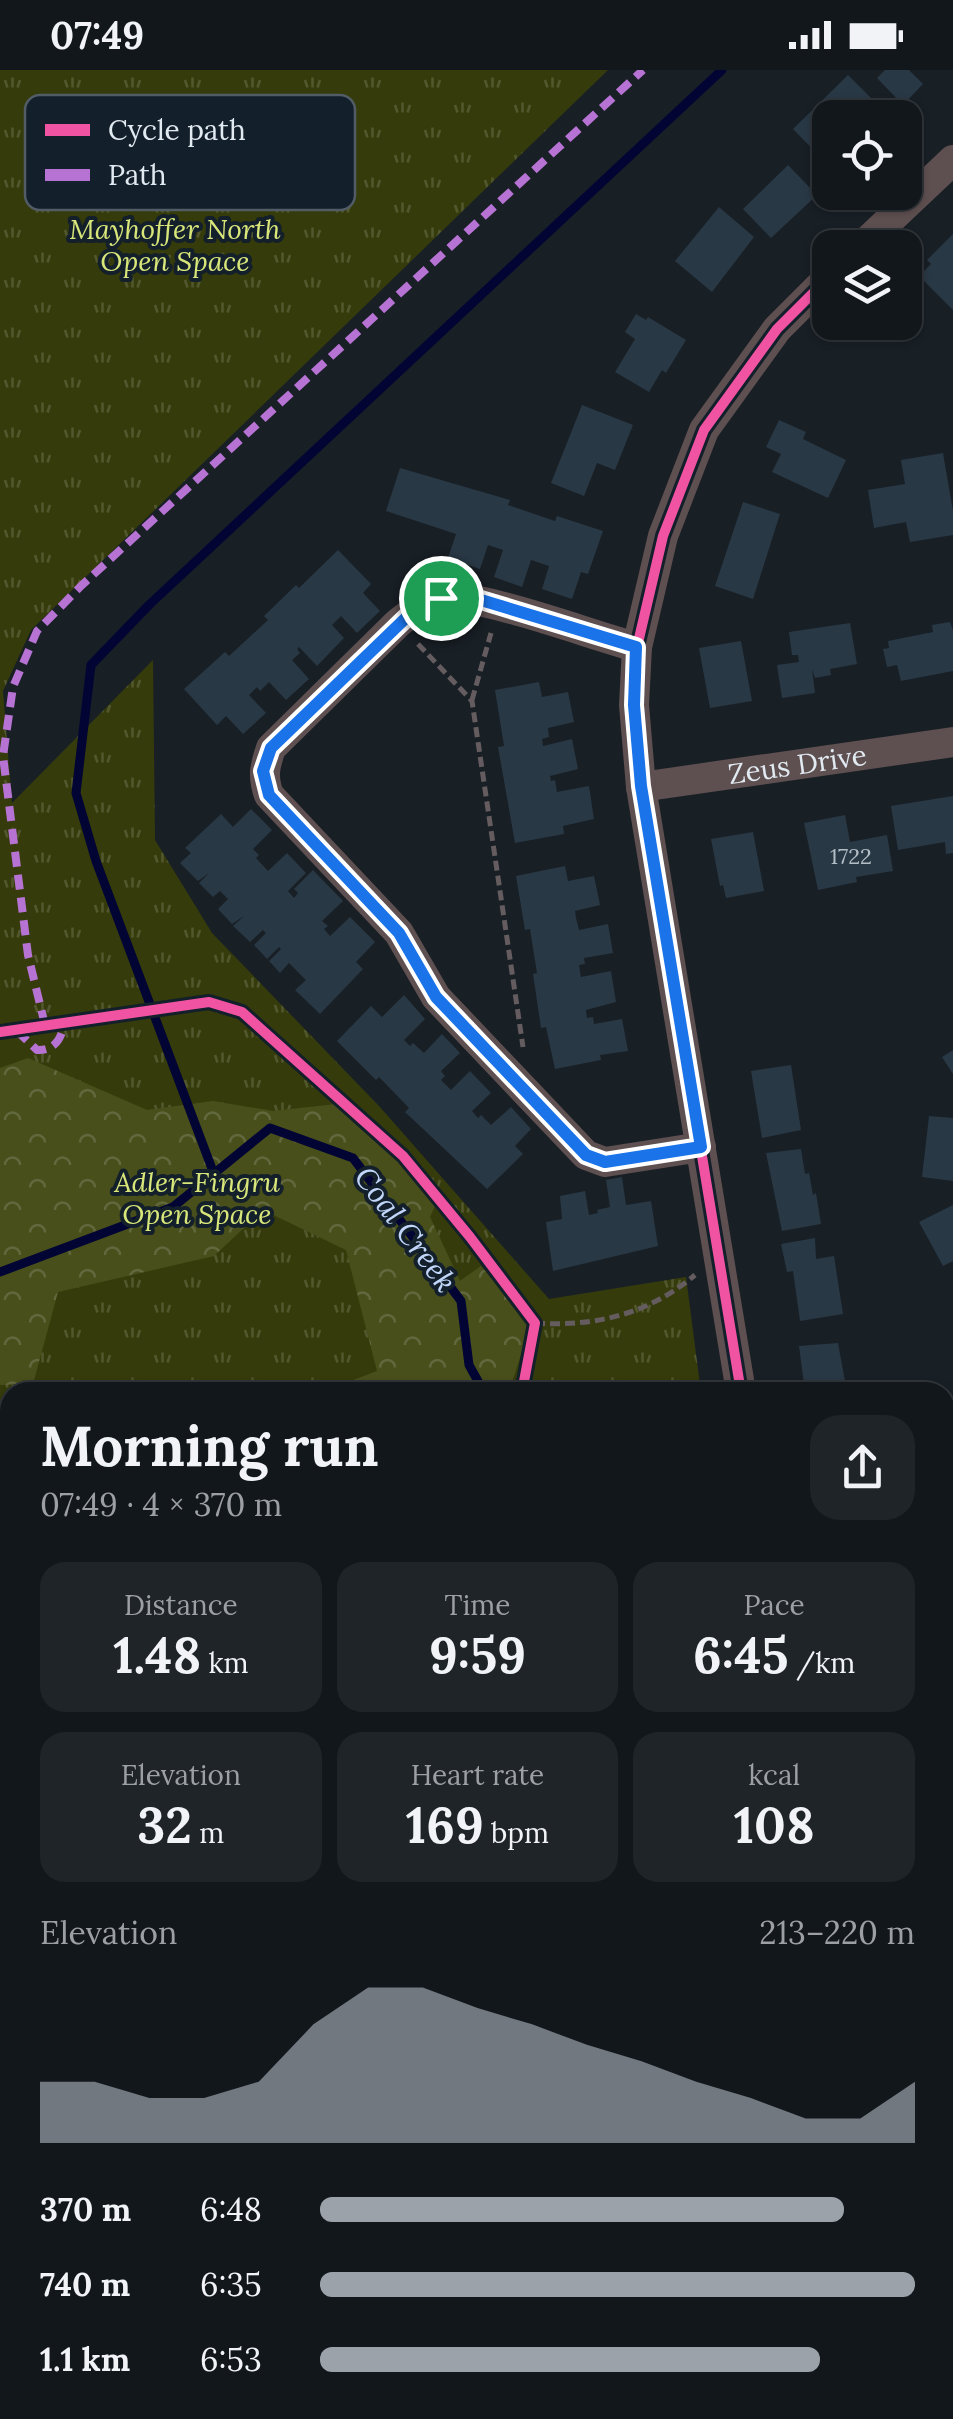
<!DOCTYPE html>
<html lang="en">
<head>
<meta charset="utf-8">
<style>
	:root { --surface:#12171c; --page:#1f2429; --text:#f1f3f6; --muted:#9c9fa3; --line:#31363b; --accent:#9ba2aa }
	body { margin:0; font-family:Lora,serif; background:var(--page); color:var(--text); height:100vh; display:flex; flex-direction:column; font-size:38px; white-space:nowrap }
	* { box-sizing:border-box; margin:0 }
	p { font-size:32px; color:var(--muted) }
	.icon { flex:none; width:55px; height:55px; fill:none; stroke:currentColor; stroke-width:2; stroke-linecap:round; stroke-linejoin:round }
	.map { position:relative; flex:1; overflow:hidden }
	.sheet { position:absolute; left:0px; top:1312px; width:955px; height:1038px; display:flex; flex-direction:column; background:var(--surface); border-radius:30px 30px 0 0; box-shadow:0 2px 8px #0004,0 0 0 2px var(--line) }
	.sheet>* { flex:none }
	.controls { position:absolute; left:812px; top:30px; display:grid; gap:20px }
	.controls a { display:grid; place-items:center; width:110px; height:110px; border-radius:20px; background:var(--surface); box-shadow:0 2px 8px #0004,0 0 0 2px var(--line); font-size:50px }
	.pin { position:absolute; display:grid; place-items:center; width:85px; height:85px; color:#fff; margin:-42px; border:5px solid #fff; border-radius:50%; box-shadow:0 2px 10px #0007 }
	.round { display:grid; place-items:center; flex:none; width:105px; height:105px; border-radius:30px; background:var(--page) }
	.headline { display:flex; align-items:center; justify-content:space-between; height:170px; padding:0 40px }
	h1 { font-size:55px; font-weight:700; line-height:75px }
	.stats { display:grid; grid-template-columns:repeat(3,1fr); gap:15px; height:170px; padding:10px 40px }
	.stats div { display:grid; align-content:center; border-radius:25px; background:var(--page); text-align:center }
	.stats b { font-size:50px; font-weight:700 }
	.stats small { font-size:28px; font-weight:400 }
	.stats p { font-size:28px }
	.chart { height:280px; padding:20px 40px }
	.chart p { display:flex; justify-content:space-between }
	.chart svg { width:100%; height:180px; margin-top:10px; fill:var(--accent); opacity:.7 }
	ul { padding:0 40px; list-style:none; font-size:32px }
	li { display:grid; grid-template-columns:160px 120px 1fr; align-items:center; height:75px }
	li i { height:25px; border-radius:12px; background:var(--accent) }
	.status { display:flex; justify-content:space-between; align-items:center; height:70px; padding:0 50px; background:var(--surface); direction:ltr }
	.status svg { height:28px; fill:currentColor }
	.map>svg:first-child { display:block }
	.grass { fill:url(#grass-tufts) }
	.forest { fill:url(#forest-crowns) }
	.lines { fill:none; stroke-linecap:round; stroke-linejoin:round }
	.stream { stroke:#020434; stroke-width:9 }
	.building { fill:#293845 }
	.path { stroke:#645c5f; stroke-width:5; stroke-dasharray:10 5; stroke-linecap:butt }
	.minor { stroke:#5e4f50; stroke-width:30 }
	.tertiary { stroke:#5e4f50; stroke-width:38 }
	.quiet { stroke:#b673d3; stroke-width:8; stroke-dasharray:15 8; stroke-linecap:butt }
	.cycleway-casing { stroke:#131f2a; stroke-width:16 }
	.cycleway { stroke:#f153a3; stroke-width:10 }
	.route-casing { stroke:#fff; stroke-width:20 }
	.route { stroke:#1a73e8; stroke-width:12 }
	.labels { text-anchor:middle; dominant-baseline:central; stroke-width:8; stroke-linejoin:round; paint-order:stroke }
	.number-label { font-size:22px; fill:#b3bdc6 }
	.park-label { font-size:28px; font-style:italic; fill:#d8e67a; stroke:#131f2a }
	.street-label { font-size:28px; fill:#e1e9f1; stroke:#131f2a }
	.water-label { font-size:30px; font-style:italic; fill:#c1d6f9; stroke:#131f2a }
	.key { fill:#131f2a; stroke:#515c66; stroke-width:2.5 }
	.key-label { font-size:28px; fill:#e1e9f1 }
</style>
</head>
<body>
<div class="status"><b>07:49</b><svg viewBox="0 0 49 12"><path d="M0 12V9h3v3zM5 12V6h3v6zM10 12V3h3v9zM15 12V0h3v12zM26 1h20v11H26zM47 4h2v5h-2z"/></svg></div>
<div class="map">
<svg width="953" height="2349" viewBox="0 0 953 2349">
	<defs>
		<pattern id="grass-tufts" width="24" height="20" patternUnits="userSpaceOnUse" patternTransform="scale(2.5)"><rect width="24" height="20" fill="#353b0a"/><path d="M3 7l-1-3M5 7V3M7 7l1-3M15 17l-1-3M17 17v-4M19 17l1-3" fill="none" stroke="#52572e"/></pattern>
		<pattern id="forest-crowns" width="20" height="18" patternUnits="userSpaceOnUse" patternTransform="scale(2.5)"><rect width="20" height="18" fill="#484f1b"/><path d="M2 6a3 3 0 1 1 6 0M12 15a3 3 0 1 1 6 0" fill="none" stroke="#62683d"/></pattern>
	</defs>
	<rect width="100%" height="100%" fill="#181f25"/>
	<path class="grass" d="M 0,0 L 608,0 L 31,560 L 3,621 L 12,733 L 153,590 L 155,770 L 212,863 L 379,1036 L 549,1229 L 686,1207 L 701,1322 L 10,1322 L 10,2340 L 945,2340 L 945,1783 L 953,1778 L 953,2349 L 0,2349 Z"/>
	<path class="forest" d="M 28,988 L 147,1040 L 213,1031 L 273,1041 L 336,1034 L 389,1079 L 436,1134 L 430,1147 L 460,1211 L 481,1196 L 530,1256 L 509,1322 L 341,1322 L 340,1315 L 377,1301 L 346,1180 L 263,1140 L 214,1186 L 58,1222 L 33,1314 L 0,1315 L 0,998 Z
		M 953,1827 L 953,2054 L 945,2053 L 945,1828 Z"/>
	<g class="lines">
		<path class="stream" d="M 214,1104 L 96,791 L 76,723 L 91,595 L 149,535 L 722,0
			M 0,1202 L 173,1137 L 270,1058 L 353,1088 L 461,1231 L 469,1295 L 484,1322
			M 945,1936 L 953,1941"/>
	</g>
	<path class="building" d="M 885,0 L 909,0 L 923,14 L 903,35 L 877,8 Z
		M 848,5 L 880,37 L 869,48 L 830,48 L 830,97 L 793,59 Z
		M 788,95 L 817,125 L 771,168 L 743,139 Z
		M 719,137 L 754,167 L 712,222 L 675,191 Z
		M 953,164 L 953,240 L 919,206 L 931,194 L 927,190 Z
		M 636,244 L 646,250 L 648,247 L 686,270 L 666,303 L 662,300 L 649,322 L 615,302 L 635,269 L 625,262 Z
		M 582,335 L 633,355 L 615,400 L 597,393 L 584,426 L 551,413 Z
		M 779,350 L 806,362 L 803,369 L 846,390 L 828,428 L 772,402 L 781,384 L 766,377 Z
		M 943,383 L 953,441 L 953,465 L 910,472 L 906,452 L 874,458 L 868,420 L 905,414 L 901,390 Z
		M 400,398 L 510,430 L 508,435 L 555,451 L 557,446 L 603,461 L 588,504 L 581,502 L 572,529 L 542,519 L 549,496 L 531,490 L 522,517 L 494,507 L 503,480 L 488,475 L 480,499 L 448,488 L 456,464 L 386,441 Z
		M 743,432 L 780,444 L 753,529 L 715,516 Z
		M 338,480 L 371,514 L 363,523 L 380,541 L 357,563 L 341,546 L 332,555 L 344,568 L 317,596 L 299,577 L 297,579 L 300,583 L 292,590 L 309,609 L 286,630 L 269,612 L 260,621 L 257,617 L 249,625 L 266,643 L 243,664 L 226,646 L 217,655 L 184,619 L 225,582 L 229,586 L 268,550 L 264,546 L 296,515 L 299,518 Z
		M 950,552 L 953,560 L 953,601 L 901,611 L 897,595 L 887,597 L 883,579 L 889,578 L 888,571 L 933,562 L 932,555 Z
		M 850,553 L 857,594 L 830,599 L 831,605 L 815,608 L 812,599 L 815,623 L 782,628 L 777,595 L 799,592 L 798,585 L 792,585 L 789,562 Z
		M 741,571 L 752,631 L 710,638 L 699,578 Z
		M 539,612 L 542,627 L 568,622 L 574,652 L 548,658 L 549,667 L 542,669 L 543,676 L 572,669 L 578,699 L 550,706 L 551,711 L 555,710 L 557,722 L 589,716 L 594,749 L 563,756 L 564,764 L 515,773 L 498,677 L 504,676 L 495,620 Z
		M 953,726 L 953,783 L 946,784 L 945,772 L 898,780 L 891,736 Z
		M 251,739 L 272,760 L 253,779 L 259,785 L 256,788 L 268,801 L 287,783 L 306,803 L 288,821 L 294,828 L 298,823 L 294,819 L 313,800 L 343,831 L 322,851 L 328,856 L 324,859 L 330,866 L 350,847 L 375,872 L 356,892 L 363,899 L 320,944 L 295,920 L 306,910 L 289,893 L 280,903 L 269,891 L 281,879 L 279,877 L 267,889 L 254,875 L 266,863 L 263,860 L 250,872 L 233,856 L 244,846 L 232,854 L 218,839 L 228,829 L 220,821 L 213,827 L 199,813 L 209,803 L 198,811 L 180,793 L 191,783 L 185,778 L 221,744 L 233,757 Z
		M 845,745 L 850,772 L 887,765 L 893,801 L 856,807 L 857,812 L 818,820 L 804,753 Z
		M 753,762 L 764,821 L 726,828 L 723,815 L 720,816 L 711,769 Z
		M 565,796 L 568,811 L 594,806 L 600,835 L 575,841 L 576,848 L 579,860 L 608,854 L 613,883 L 584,888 L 585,894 L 579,895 L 581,907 L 611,901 L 616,932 L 586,940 L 587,948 L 593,947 L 594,954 L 622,949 L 628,981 L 600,985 L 601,990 L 555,999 L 546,957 L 541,958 L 533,904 L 537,903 L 530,859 L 525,860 L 516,806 Z
		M 404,925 L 425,949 L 404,970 L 410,976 L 413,973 L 424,983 L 442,964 L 460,983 L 441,1001 L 445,1006 L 441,1010 L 451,1020 L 470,1001 L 491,1023 L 472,1041 L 478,1048 L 481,1045 L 491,1055 L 511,1037 L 531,1059 L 515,1076 L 523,1084 L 487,1119 L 405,1042 L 409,1038 L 379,1007 L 376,1010 L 337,971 L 371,936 L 382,947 Z
		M 953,980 L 953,1004 L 942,987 Z
		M 791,995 L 801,1060 L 762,1068 L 751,1001 Z
		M 929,1046 L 953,1048 L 953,1111 L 922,1107 Z
		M 801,1079 L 805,1104 L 809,1103 L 813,1125 L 816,1123 L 821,1154 L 782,1161 L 766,1083 Z
		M 622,1107 L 626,1135 L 651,1131 L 658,1176 L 553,1201 L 546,1152 L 562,1149 L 560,1126 L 585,1121 L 589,1145 L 598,1143 L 597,1140 L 610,1137 L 606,1110 Z
		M 953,1135 L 953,1191 L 943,1196 L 919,1152 Z
		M 815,1168 L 816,1189 L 834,1186 L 843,1244 L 800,1251 L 793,1201 L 787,1202 L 781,1174 Z
		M 838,1273 L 847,1322 L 805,1322 L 799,1276 Z"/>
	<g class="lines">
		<path class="path" d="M 418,574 L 472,631 L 523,977
			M 472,630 L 491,563
			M 535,1253 C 595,1257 649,1244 695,1205"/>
		<g class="minor">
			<path d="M 860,178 L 953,90"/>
			<path d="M 637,577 C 595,567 471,519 439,529 C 424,534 410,543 398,553 L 271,678 C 265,696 262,706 269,725 L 399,863 L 436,927 L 586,1085 L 605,1092 L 701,1077"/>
			<path id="s1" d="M 641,717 L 953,672"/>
			<path d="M 741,1322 L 641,717 L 634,635 L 637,577 L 663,466 L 704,360 L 777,259 L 830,206"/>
		</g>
		<path class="tertiary" d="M 945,1496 L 953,1495"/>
		<path class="quiet" d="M 45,955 L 28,885 L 3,686 L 13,617 L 37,561 L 81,516 L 643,0
			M 16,960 L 37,980 C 54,981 62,969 64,953"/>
		<g class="cycleway-casing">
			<path id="cycleway" d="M 0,962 L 209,932 L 242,942 L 403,1086 L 470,1167 L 535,1253 L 522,1322
				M 741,1322 L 641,717 L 634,635 L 637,577 L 663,466 L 704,360 L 777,259 L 830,206"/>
		</g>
		<use href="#cycleway" class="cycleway"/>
	</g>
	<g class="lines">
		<g class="route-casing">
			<path id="route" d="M 471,527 L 636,577 L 634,635 L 641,716 L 701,1077 L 605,1092 L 586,1085 L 436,927 L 399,863 L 269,725 L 263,701 L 271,678 L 412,542 L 441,528 Z"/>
		</g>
		<use href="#route" class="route"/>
	</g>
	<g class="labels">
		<g class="number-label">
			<text x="851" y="786">1722</text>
		</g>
		<g class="park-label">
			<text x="175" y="159">Mayhoffer North<tspan x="175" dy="32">Open Space</tspan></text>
			<text x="197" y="1112">Adler-Fingru<tspan x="197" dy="32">Open Space</tspan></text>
		</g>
		<g class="street-label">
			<text stroke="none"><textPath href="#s1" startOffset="158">Zeus Drive</textPath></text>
		</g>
		<g class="water-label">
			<text transform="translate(406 1159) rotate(53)">Coal Creek</text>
		</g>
	</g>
	<rect x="25" y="25" width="330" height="115" rx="15" class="key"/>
	<rect x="45" y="54" width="45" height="12" fill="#f153a3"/>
	<rect x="45" y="99" width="45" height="12" fill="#b673d3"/>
	<g class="key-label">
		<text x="108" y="70">Cycle path</text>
		<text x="108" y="115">Path</text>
	</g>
</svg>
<div class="controls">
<a><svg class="icon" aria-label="locate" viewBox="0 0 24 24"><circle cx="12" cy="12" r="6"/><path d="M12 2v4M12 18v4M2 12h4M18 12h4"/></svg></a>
<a><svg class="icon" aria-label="layers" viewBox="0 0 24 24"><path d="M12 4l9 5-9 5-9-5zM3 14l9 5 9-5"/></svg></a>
</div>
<div class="pin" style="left:441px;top:528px;background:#1e9e55"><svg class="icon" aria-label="arrive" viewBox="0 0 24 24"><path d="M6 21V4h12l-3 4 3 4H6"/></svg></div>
<section class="sheet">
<div class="headline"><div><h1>Morning run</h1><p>07:49 · 4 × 370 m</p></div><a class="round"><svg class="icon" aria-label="share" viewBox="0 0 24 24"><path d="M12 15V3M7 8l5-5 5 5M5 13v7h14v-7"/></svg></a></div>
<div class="stats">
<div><p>Distance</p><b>1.48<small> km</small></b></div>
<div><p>Time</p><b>9:59</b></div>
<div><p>Pace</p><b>6:45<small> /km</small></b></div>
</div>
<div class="stats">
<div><p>Elevation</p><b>32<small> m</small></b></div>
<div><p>Heart rate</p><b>169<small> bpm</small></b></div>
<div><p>kcal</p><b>108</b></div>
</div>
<div class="chart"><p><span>Elevation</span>213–220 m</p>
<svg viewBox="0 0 160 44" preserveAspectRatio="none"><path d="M0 44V29L10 29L20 33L30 33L40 29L50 15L60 6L70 6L80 11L90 15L100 20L110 24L120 29L130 33L140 38L150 38L160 29V44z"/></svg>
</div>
<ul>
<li><b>370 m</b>6:48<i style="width:88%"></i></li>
<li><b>740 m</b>6:35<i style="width:100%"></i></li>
<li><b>1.1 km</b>6:53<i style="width:84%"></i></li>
</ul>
</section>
</div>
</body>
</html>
